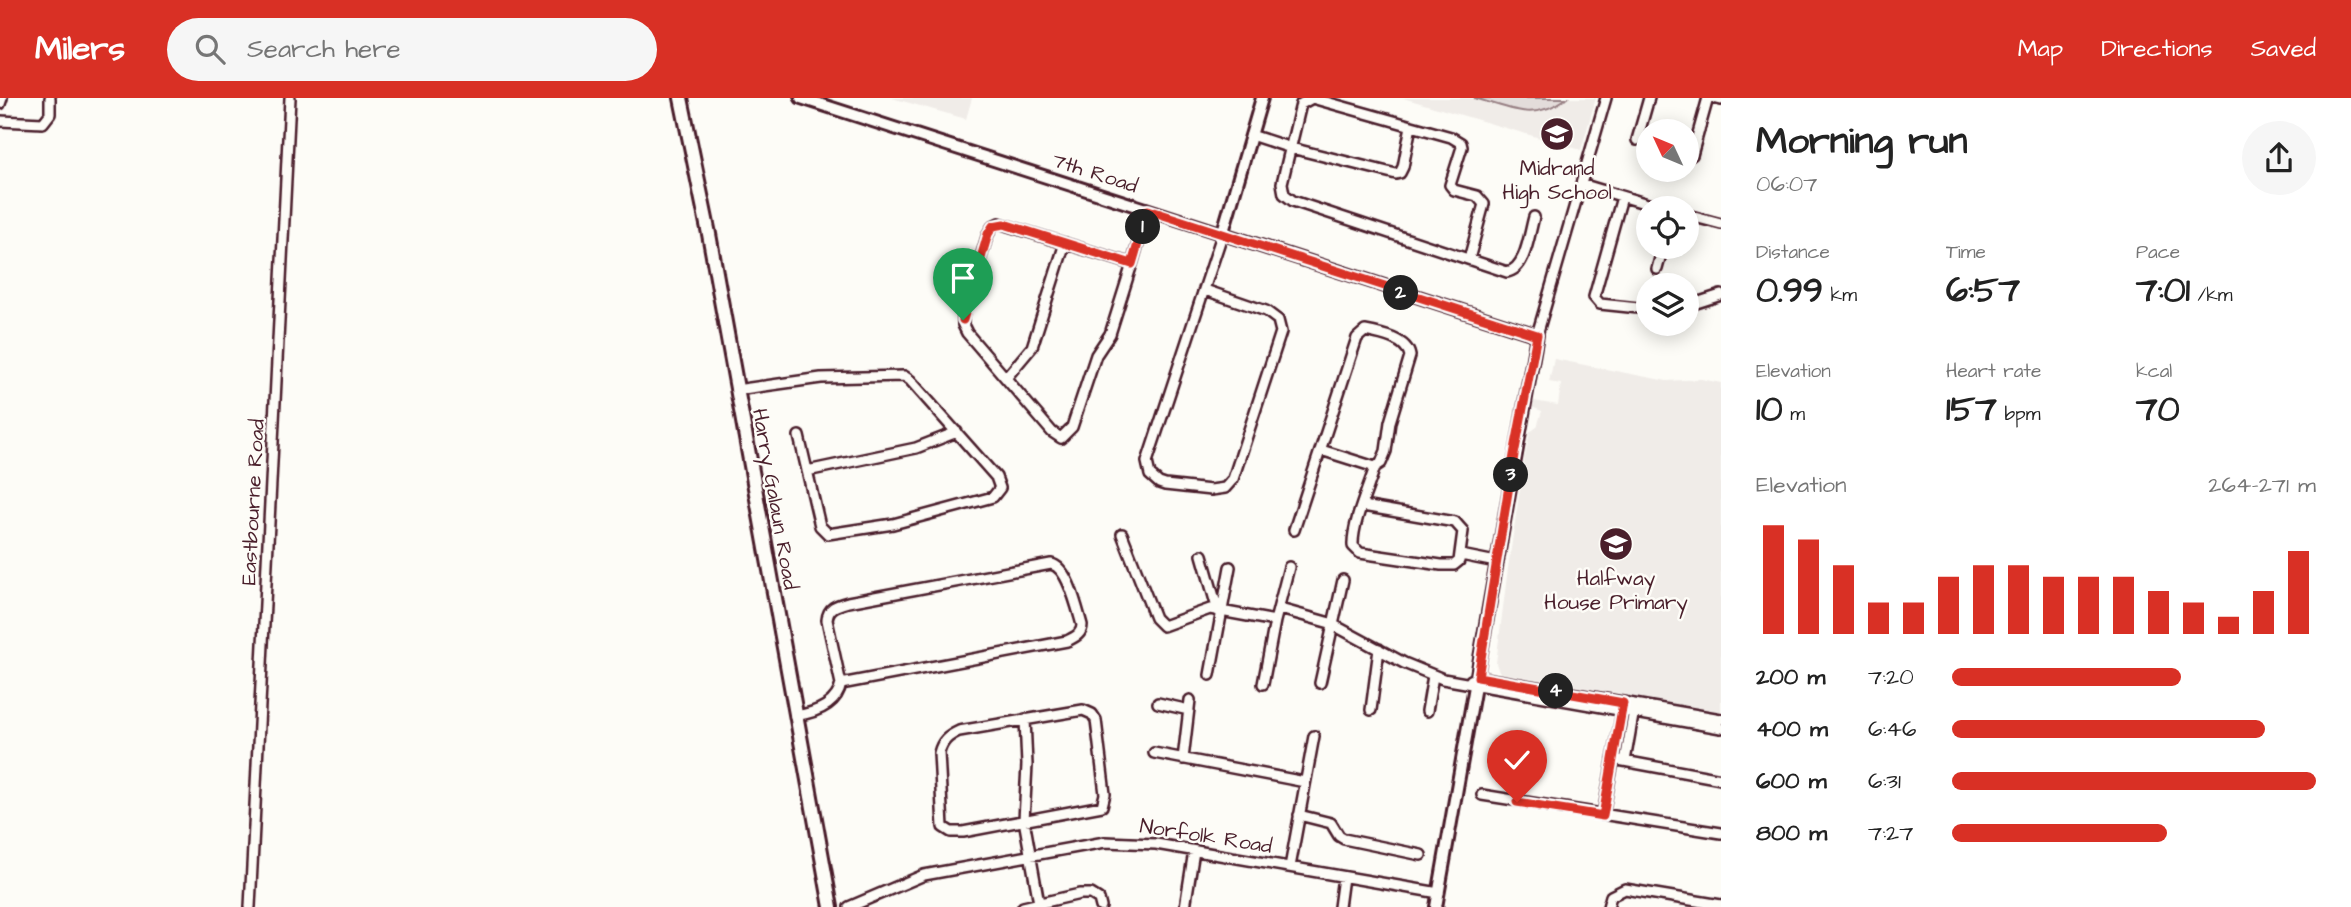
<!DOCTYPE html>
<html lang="en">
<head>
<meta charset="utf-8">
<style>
	:root { --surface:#fff; --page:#f6f6f6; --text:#222; --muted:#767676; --accent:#d93025 }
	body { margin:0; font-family:"Architects Daughter",sans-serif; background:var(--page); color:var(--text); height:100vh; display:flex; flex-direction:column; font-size:26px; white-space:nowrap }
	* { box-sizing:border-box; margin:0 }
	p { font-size:23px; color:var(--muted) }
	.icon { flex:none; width:38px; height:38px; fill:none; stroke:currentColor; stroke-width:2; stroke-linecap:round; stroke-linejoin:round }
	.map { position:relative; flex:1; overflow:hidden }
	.side { display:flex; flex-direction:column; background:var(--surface); width:630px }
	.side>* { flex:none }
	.needle { width:46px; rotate:314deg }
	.buttons { position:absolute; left:1636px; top:21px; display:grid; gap:14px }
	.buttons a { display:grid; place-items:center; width:63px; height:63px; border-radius:50%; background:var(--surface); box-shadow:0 4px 18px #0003; font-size:35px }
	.pin { position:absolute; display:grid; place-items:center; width:60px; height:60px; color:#fff; margin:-72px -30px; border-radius:50% 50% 50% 0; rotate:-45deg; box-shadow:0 0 7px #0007 }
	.pin .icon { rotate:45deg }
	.km { position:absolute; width:35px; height:35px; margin:-18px; border-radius:50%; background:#222; color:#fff; font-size:19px; line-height:35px; text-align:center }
	.round { display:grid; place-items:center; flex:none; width:74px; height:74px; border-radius:37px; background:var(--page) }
	.overview { display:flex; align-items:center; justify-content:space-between; height:119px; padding:0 35px }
	h1 { font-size:38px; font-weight:700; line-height:52px }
	.figures { display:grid; grid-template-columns:repeat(3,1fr); gap:10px; height:119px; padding:7px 35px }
	.figures div { display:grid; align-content:center }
	.figures b { font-size:35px; font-weight:700 }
	.figures small { font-size:19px; font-weight:400 }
	.figures p { font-size:19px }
	.chart { height:196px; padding:14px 35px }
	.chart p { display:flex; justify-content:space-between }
	.chart svg { width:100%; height:126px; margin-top:7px; stroke:var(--accent); stroke-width:6 }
	ul { padding:0 35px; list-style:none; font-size:23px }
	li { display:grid; grid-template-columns:112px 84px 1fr; align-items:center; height:52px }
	li i { height:18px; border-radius:9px; background:var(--accent) }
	header { display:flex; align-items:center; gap:42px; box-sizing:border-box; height:98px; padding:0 35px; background:var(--accent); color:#fff }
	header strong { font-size:33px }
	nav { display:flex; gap:38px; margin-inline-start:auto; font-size:24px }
	.search { width:490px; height:63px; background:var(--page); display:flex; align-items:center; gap:18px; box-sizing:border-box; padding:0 24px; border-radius:38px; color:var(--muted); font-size:26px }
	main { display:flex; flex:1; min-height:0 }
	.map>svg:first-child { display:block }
	.built { fill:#f0ece8 }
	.green { fill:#e3dcda; stroke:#967e82; stroke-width:2 }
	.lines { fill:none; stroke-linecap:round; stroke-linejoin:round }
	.minor-casing { stroke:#4a1f2b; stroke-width:14 }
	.tertiary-casing { stroke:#4a1f2b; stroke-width:16 }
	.secondary-casing { stroke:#4a1f2b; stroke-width:18 }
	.minor { stroke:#fdfcf7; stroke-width:9 }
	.tertiary { stroke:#fdfcf7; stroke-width:10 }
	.secondary { stroke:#fdfcf7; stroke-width:12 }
	.route-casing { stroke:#fff; stroke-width:14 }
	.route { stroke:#d93025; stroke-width:9 }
	.labels { text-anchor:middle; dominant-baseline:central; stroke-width:5; stroke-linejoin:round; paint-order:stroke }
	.poi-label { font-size:21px; fill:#4a1f2b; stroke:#fdfcf7 }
	.street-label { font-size:21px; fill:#4a1f2b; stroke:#fdfcf7 }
</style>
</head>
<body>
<header>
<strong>Milers</strong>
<div class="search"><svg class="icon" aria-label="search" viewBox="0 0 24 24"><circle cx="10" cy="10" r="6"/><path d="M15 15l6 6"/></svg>Search here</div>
<nav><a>Map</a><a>Directions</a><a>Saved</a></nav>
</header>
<main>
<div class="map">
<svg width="1721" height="809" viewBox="0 0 1721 809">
	<rect width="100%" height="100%" fill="#fdfcf7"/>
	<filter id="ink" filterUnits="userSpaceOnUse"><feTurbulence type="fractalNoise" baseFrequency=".0143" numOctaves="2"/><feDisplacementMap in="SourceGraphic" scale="14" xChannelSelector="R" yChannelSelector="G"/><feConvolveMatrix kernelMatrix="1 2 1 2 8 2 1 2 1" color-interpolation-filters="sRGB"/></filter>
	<g filter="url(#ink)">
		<path class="built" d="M 892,0 L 972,0 L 966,21 Z
			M 1403,0 L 1596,0 L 1581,52 Z
			M 1554,261 L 1667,283 L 1701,281 L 1721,285 L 1721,615 L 1501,576 L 1498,571 L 1496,565 L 1508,470 L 1525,358 L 1530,334 L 1537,329 L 1542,313 L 1526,307 L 1527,302 L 1558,307 L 1561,286 L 1549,284 Z"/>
		<path class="green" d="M 1474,0 L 1567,0 C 1532,25 1512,10 1474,0 Z"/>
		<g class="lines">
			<g class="minor-casing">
				<path id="minor" d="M 1312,0 L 1301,6 L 1282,85 L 1284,96 L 1293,103 L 1507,174 C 1526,171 1529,136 1534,119
					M 1312,0 L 1451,39 L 1461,45 L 1462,49 L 1450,87 L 1454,92 L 1477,98 L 1484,106 L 1469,161
					M 1713,0 L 1721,2
					M 0,6 L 2,0
					M 0,23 L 43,25 L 50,16 L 50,0
					M 1251,37 L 1291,50 L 1396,76 L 1400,75 L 1403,69 L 1411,28
					M 1637,42 L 1649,0
					M 1692,57 L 1708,0
					M 1581,86 L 1661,110
					M 1622,99 L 1594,199 L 1600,206 L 1648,211
					M 1687,117 L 1721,126
					M 999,125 L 1132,166 L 1110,236 L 1096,257 L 1072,329 L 1061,340 L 1052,334 L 967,235 L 963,227 L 963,218 L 988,136 L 993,128 Z
					M 1132,166 L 1148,112
					M 1657,171 L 1663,149
					M 1205,192 L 1266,213 L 1278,222 L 1281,234 L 1233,381 L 1225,390 L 1211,392 L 1165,387 L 1159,385 L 1150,377 L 1147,364 L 1222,137
					M 1687,208 L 1721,197
					M 1537,237 L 1606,0
					M 1006,280 L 1032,249 L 1065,145
					M 736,292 L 821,280 L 904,278 L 910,282 L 996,379 L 1000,390 L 993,399 L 893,426 L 828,436 L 820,428 L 799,338
					M 1321,352 L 1375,369
					M 807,373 L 916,350 L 957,334
					M 1294,432 L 1357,240 L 1365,233 C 1381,236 1407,241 1410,258 L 1390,324 L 1386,353 L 1381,365 L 1375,369 C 1368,391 1352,426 1353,448 L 1360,455 L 1441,467 L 1454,467 L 1459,463 L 1463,433 L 1455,424 L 1363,408
					M 1122,436 L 1155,520 L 1163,528 L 1210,511 L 1275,523
					M 1202,457 L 1218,513
					M 1461,457 L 1496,464
					M 1051,466 C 1068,469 1077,510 1082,527 C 1082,536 1075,539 1067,543 L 841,586 L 827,522 C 828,509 837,507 848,504 Z
					M 1280,511 L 1330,525 L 1404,565 L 1443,581 L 1721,630
					M 1210,577 L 1230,469
					M 1471,582 L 1478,579 L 1721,621
					M 1320,585 L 1343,482
					M 1263,586 L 1275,523 L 1289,469
					M 1158,605 L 1189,612
					M 1083,612 L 1092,616 L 1096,622 L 1105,696 L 1102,708 L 963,734 L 951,734 L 943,729 L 939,655 C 942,643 948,638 959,633 Z
					M 1371,612 L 1379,551
					M 1427,613 L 1433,578
					M 795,618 C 814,615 837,607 841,586
					M 1025,621 L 1027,667 L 1024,722 L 1039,805
					M 1154,655 L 1305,684
					M 1183,661 L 1190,602
					M 1613,661 L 1721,681
					M 1625,663 L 1634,612
					M 1482,697 L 1721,735
					M 1299,717 L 1331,725 L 1339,738 L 1344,741 L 1421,757
					M 1603,717 L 1623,609
					M 1290,769 L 1314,638
					M 250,809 L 290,0
					M 849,809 L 924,777 L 1105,744 L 1156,746 L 1439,795
					M 1023,809 L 1080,796 L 1091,796 L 1099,801 L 1101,809
					M 1185,809 L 1194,753
					M 1339,809 L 1343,779
					M 1608,809 L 1611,798 L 1625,791 L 1721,807"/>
			</g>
			<g class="tertiary-casing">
				<path id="tertiary" d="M 801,0 L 1537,237 L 1436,809
					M 1222,137 L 1262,0"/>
			</g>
			<g class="secondary-casing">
				<path id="secondary" d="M 681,0 L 709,136 L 831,809"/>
			</g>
			<use href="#minor" class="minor"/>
			<use href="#tertiary" class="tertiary"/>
			<use href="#secondary" class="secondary"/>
		</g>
	</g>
	<g class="lines" filter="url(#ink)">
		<g class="route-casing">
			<path id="route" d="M 963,222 L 988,136 L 993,128 L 1004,126 L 1132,166 L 1148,112 L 1537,237 L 1514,357 L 1478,579 L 1623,605 L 1603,718 L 1517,704"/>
		</g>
		<use href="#route" class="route"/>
	</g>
	<defs>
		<g id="school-disc" transform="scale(1.75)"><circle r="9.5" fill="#4a1f2b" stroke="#fdfcf7"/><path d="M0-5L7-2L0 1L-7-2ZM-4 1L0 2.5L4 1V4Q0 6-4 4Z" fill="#fff"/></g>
	</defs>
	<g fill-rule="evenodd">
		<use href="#school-disc" x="1557" y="36"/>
		<use href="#school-disc" x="1616" y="446"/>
	</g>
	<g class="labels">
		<g class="poi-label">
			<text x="1557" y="70">Midrand<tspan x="1557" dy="24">High School</tspan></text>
			<text x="1616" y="480">Halfway<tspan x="1616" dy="24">House Primary</tspan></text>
		</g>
		<g class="street-label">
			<text transform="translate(1095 75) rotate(18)">7th Road</text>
			<text transform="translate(775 401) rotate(80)">Harry Galaun Road</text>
			<text transform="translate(253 404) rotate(-87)">Eastbourne Road</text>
			<text transform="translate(1206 738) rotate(9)">Norfolk Road</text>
		</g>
	</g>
</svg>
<div class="buttons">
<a><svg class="needle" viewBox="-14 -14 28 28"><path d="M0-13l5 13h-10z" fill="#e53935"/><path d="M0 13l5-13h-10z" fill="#767676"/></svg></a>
<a><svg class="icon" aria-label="locate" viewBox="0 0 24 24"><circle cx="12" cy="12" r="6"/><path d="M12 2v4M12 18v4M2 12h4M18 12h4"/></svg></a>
<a><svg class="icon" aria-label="layers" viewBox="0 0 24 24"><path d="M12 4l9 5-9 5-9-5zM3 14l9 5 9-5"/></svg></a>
</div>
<div class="pin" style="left:963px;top:222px;background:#1e9e55"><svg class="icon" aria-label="arrive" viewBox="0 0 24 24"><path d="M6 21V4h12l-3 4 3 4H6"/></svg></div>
<div class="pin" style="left:1517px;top:704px;background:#d93025"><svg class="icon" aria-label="check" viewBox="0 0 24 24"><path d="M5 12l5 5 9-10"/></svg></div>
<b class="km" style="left:1143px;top:129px">1</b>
<b class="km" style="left:1401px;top:195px">2</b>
<b class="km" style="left:1511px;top:377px">3</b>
<b class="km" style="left:1556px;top:593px">4</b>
</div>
<section class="side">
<div class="overview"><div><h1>Morning run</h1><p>06:07</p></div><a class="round"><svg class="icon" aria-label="share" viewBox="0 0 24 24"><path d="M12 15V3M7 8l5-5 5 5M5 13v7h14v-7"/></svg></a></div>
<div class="figures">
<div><p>Distance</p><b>0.99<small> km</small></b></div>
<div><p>Time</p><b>6:57</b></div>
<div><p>Pace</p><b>7:01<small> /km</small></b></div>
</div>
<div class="figures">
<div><p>Elevation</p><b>10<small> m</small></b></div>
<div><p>Heart rate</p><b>157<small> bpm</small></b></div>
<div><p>kcal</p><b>70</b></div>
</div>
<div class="chart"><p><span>Elevation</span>264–271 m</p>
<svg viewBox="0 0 160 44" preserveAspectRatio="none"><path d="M5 44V6M15 44V11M25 44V20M35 44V33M45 44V33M55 44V24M65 44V20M75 44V20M85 44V24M95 44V24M105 44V24M115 44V29M125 44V33M135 44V38M145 44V29M155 44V15"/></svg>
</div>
<ul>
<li><b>200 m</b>7:20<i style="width:63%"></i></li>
<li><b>400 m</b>6:46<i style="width:86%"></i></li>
<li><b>600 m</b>6:31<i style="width:100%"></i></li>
<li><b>800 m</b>7:27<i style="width:59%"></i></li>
</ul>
</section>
</main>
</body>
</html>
